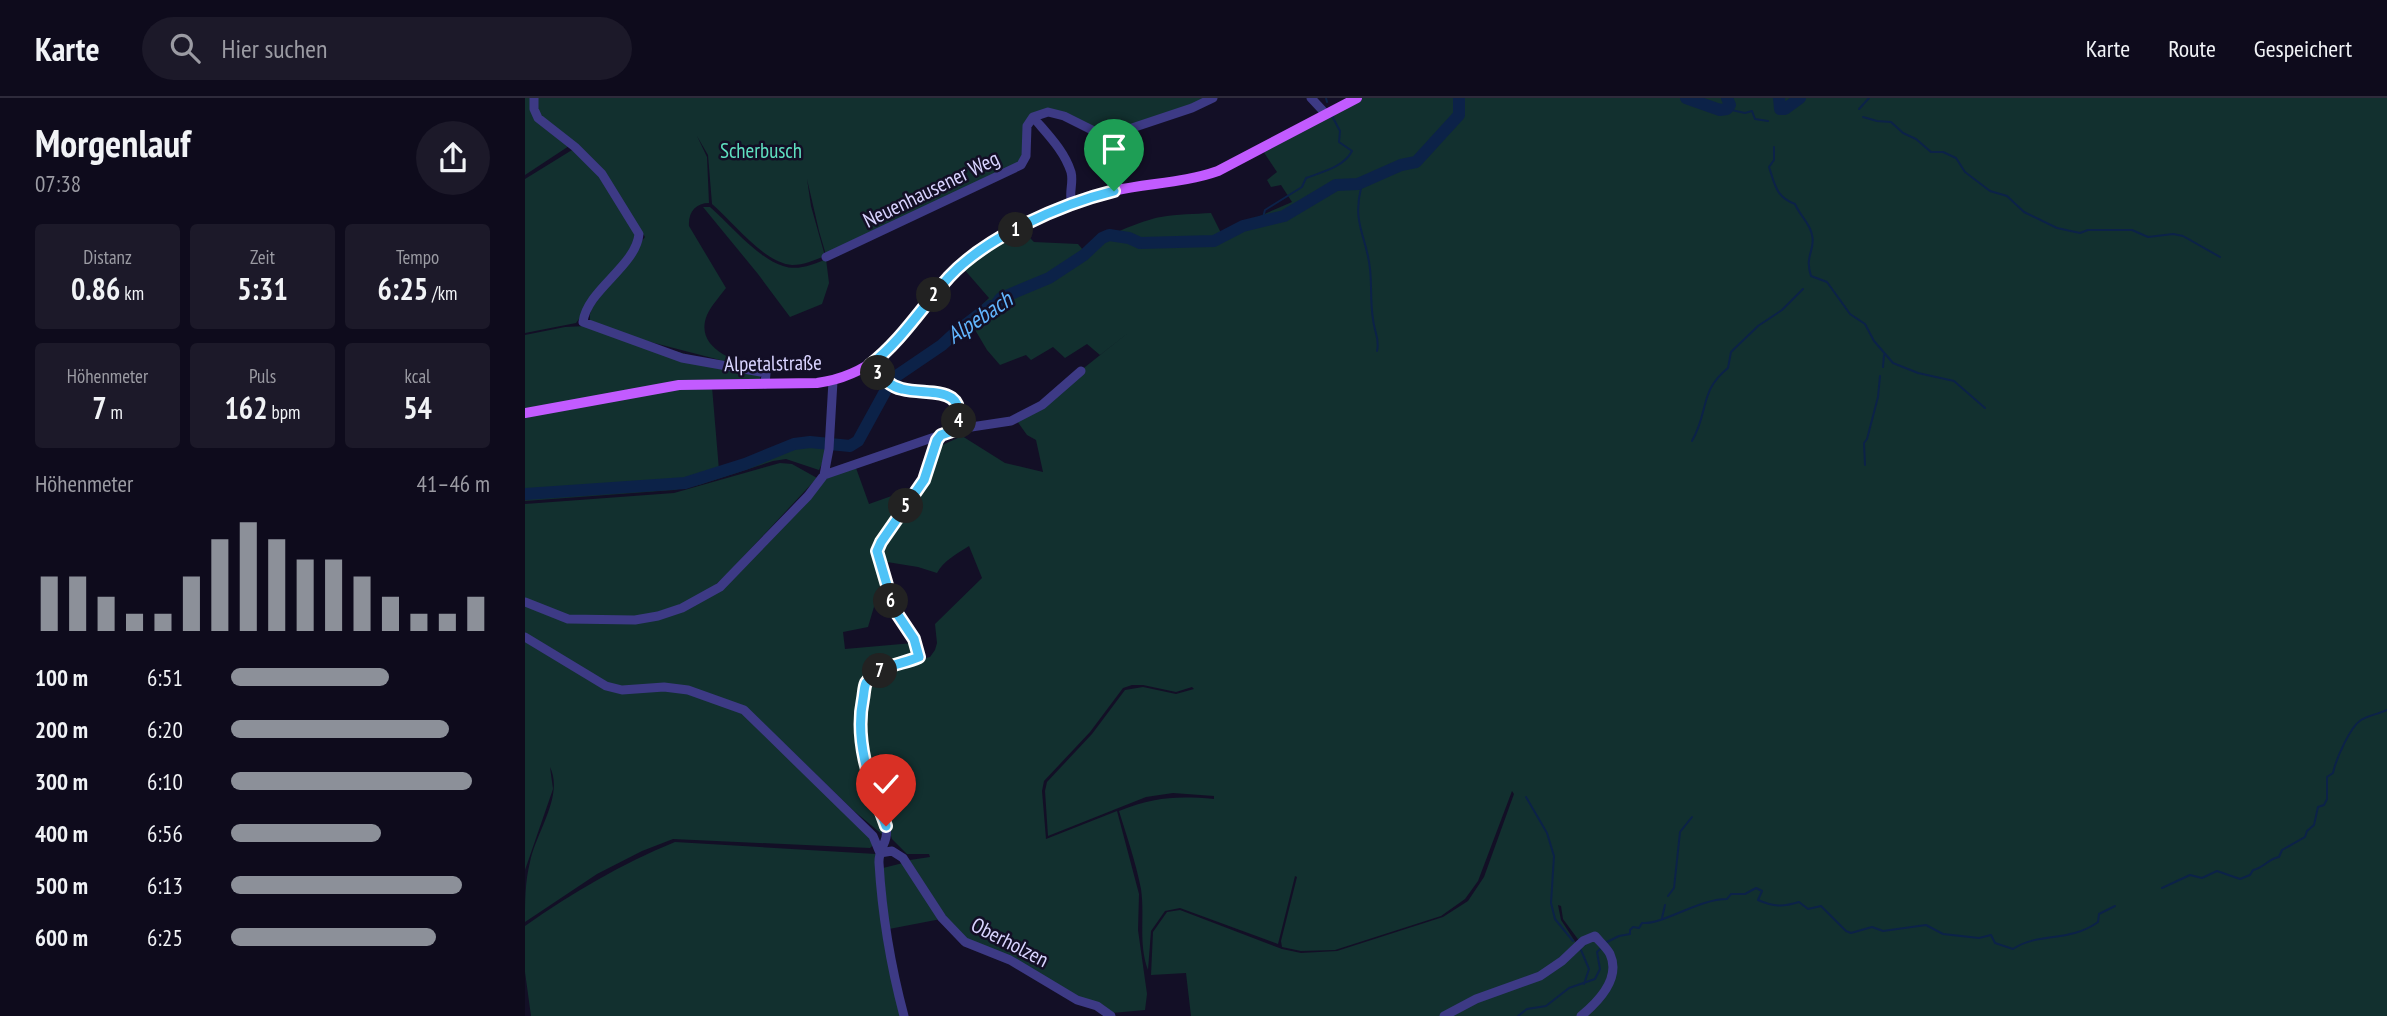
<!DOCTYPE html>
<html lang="de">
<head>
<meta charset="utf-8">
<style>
	:root { --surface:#0e0b1c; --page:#1c1929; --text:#f1f3f6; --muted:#9b9ba3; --line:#2e2b3b; --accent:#8c9099 }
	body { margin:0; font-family:"PT Sans Narrow",sans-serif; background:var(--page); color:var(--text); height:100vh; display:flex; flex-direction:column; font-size:26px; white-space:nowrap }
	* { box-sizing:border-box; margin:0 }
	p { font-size:23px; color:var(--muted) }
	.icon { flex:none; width:38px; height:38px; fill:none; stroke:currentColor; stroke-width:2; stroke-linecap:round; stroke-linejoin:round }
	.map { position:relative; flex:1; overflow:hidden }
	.drawer { display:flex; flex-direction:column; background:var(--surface); width:525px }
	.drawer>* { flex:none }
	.pin { position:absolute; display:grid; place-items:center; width:60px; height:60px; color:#fff; margin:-72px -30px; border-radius:50% 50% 50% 0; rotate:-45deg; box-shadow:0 0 7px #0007 }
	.pin .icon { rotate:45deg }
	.km { position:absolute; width:35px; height:35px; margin:-18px; border-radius:50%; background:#222; color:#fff; font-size:19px; line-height:35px; text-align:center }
	.round { display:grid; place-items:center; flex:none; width:74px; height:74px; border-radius:37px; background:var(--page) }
	.headline { display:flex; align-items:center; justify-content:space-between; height:119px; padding:0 35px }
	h1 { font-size:38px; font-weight:700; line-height:52px }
	.stats { display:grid; grid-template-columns:repeat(3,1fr); gap:10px; height:119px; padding:7px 35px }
	.stats div { display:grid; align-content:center; border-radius:7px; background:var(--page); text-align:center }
	.stats b { font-size:30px; font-weight:700 }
	.stats small { font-size:19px; font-weight:400 }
	.stats p { font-size:19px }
	.chart { height:196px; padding:14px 35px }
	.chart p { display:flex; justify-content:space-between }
	.chart svg { width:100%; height:126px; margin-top:7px; stroke:var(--accent); stroke-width:6 }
	ul { padding:0 35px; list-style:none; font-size:23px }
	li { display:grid; grid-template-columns:112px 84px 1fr; align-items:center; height:52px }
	li i { height:18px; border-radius:9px; background:var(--accent) }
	header { display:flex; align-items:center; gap:42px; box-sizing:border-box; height:98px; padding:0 35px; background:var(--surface); border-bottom:2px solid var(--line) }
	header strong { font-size:33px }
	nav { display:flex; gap:38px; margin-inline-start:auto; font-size:24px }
	.search { width:490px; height:63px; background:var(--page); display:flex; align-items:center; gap:18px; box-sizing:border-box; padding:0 24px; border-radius:38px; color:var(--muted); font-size:26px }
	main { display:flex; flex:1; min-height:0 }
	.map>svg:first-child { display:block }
	.green { fill:#12302f }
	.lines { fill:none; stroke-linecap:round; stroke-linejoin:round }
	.stream { stroke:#0c2248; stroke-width:2 }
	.river { stroke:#0c2248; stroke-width:12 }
	.minor { stroke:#3d3a85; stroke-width:9 }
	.major { stroke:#c25bff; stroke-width:10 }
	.route-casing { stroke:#fff; stroke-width:14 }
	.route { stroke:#4fc3f7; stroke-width:9 }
	.labels { text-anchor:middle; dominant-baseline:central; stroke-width:5; stroke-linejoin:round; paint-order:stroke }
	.park-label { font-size:21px; fill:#5fe0c0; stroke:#130f26 }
	.street-label { font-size:21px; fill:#d9d4ff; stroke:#130f26 }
	.water-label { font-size:23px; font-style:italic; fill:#62b6ff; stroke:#130f26 }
</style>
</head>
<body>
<header>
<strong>Karte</strong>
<div class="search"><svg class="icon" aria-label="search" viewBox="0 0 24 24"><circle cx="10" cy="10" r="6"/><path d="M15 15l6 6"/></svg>Hier suchen</div>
<nav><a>Karte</a><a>Route</a><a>Gespeichert</a></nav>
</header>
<main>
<section class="drawer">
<div class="headline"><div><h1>Morgenlauf</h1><p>07:38</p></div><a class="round"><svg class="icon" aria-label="share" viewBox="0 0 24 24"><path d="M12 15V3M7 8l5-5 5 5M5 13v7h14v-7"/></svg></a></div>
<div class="stats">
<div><p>Distanz</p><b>0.86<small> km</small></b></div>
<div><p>Zeit</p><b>5:31</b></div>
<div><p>Tempo</p><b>6:25<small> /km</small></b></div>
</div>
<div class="stats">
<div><p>Höhenmeter</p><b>7<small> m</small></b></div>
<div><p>Puls</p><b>162<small> bpm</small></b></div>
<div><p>kcal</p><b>54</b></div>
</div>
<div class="chart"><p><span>Höhenmeter</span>41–46 m</p>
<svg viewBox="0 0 160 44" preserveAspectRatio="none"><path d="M5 44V25M15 44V25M25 44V32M35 44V38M45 44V38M55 44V25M65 44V12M75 44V6M85 44V12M95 44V19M105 44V19M115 44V25M125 44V32M135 44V38M145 44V38M155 44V32"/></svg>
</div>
<ul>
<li><b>100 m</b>6:51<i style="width:61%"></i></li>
<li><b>200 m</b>6:20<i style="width:84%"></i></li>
<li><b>300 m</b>6:10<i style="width:93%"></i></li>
<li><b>400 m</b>6:56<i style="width:58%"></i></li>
<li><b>500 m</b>6:13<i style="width:89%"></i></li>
<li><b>600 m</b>6:25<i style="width:79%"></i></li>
</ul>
</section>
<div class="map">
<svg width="1862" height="918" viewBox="0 0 1862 918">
	<rect width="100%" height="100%" fill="#130f26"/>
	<path class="green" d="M 0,0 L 7,0 L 7,8 L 44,48 L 0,77 Z
		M 12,0 L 684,0 L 587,36 L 576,34 L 539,16 L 507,18 L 497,63 L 301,157 L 294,133 L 282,81 L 286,108 L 300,158 C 290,162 279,167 267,167 C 239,165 208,124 187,106 L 183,57 L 172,38 L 182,59 L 184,105 C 171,105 163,114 164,128 L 201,190 C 195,198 186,208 182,217 C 169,249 208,263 231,269 L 230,271 L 196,265 L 195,262 L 110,240 L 65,223 L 65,216 L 67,210 L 120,139 L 92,94 L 13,15 Z
		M 837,0 L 1862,0 L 1862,918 L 1060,918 L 1089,873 L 1071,837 L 1055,844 L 1038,821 L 1036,808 L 1033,807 L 1036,822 L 1051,845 L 1026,870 L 917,918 L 666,918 L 661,875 L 626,877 L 628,834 L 642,814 L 655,812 L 757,851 L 776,855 L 812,853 L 918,819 L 943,803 L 959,779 L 989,696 L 987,693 L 953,783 L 940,801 L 916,818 L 810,852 L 776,853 L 757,849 L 756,843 L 772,779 L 770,778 L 753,846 L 655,810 L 640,813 L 626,833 L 623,872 C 613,845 620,818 616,791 C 611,765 602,739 594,713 C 630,699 651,698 689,701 L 689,698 L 648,695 L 621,699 L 523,738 L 520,693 L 522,684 L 567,636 L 600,592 L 618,589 L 651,596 L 669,591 L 667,589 L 651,594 L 618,587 L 607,587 L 598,590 L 565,634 L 519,683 L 517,693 L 521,741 L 592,713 L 614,796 L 613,832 L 622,896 L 620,912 L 587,915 L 445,845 L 427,829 L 385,765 L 385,762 L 405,759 L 404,756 L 382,756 L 367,741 L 342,671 L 336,614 L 342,586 L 360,570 L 405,559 L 410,552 L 412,545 L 410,526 L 457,480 L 444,448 C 433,455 418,463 412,475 L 393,469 L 356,463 L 354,453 L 400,383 L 413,349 L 437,338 L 480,365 L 518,374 L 511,342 L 502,337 L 492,323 L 608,231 L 575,257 L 562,246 L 540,260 L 528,249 L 506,262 L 501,257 L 475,267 L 462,252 L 443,220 L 464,200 L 438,170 L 464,151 L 498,133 L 509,144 L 553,146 L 559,153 C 568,142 621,121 636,119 C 652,116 670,116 686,115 L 696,135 L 767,104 L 756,87 L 746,89 L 742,82 L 752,74 L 738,53 Z
		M 47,52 L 70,70 L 109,129 L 111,143 L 51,225 L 0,235 L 0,81 Z
		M 178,109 L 185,109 C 206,127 232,160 258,168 C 272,173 288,167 301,161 L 304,185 L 297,206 L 265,219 L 233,176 Z
		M 61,228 L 235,277 L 235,281 L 0,312 L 0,237 L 40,229 Z
		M 187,289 L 194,372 L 265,349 L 301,342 L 301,357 L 294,372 L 261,361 L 248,363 L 174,387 L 149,392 L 0,403 L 0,319 L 120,295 Z
		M 255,365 L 267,366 L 292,380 L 202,476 L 186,491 L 159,506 L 119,518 L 45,518 L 0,500 L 0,406 L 149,395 Z
		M 331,370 L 344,406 L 392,389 L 352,446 L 362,497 L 351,502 L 343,529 L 318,534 L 320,551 L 388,545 L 388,557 L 339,585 L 333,614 L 360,731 L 358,737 L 329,713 L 233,621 L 163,589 L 96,589 L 81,586 L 0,537 L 0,507 L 42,523 L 97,526 L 182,500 L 301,380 Z
		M 0,541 L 79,590 L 140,590 L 163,596 L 219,615 L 346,738 L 348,747 L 345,750 L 148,741 L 117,753 L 72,776 L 0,824 C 0,803 0,784 5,764 C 11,734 39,698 25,669 L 28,691 L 0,772 Z
		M 150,744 L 351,756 L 375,918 L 6,918 L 0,874 L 0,828 C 47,795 96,766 150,744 Z
		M 378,765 L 416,821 L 364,831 L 358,770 Z
		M 1070,840 C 1101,877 1081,888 1053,918 L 921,918 L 1000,885 L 1058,845 Z"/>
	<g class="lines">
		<path class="stream" d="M 801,0 L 802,4
			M 1202,11 L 1220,15 L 1227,13 L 1230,21 L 1243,23
			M 1334,11 L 1344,0
			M 1338,19 L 1352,23 L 1366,24 L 1378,35 L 1391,41 L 1406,54 L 1418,54 L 1431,60 L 1440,74 L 1465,93 L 1482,98 L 1499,114 L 1532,130 L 1555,135 L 1563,132 L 1607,132 L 1623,139 L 1648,136 L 1658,138 L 1695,159
			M 1249,49 L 1249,62 L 1244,69 C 1250,87 1251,99 1270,106 C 1275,118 1285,125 1287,137 C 1291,152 1279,157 1286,178 L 1302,184 L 1325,216 L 1340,226 L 1349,243 L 1368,265 L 1393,275 L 1429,283 L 1460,310
			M 833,86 L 836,90 C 827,126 842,139 845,171 C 847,187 845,204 848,221 C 849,233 855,241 852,253
			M 737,123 L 740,112 L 777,89 L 781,80 C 797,74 819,69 827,53 L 814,44 L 815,33 L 807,18
			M 1358,269 L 1359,257
			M 1167,343 C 1184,314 1174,293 1203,270 L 1206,254 L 1233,228 L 1257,212 L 1278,191
			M 1340,367 L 1339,345 L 1342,341 L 1353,299 L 1355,278
			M 1001,699 L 1022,735 L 1029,758 L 1026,805 L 1030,821 L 1048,843
			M 1637,790 L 1665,777 L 1677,780 L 1692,773 L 1715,781 L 1725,777 L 1728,772 C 1740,769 1743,761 1754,759 L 1757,752 L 1780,739 L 1782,733 L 1789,727 L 1793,709 L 1799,707 L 1802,701 L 1802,679 L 1808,675 C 1811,661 1825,629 1836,622 C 1844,617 1854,616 1862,612
			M 1143,798 L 1149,790 L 1155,734 L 1167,719
			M 1137,820 L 1140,807
			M 1082,844 L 1094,838 L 1105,836 L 1105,832 L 1108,829 L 1114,830 L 1117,825 C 1138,827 1173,801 1202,801 L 1206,796 L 1220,796 L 1231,790 L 1237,793 L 1233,802 C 1249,809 1258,809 1274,804 L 1283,811 L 1296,808 L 1321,833 L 1326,835 L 1347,829 L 1358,833 L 1401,827 L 1418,836 L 1454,840 L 1466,837 L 1470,845 L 1488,851 C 1513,834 1544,845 1573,824 L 1574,816 L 1590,808
			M 1056,852 L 1064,871 L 1059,886
			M 993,918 L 1002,911 L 1021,908 L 1044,890 L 1070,881 L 1075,871 L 1072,854 L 1075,851"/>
		<path class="river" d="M 1161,0 L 1195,12 L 1202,11 L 1205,7 L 1202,0
			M 1254,0 L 1255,11 L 1260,11 L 1275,0
			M 0,396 L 160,385 L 220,366 L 269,346 L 285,344 L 325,348 L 333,343 L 367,281 L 417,247 L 431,234 L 465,208 L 469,209 L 476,200 L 524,180 L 559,157 L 577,140 L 584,137 L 604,140 L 615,145 L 689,143 L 718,128 L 759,118 L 811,87 L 833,86 L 876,67 L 891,64 L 934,17 L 934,0"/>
		<path class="minor" d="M 9,0 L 9,11 L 13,20 L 50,49 L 77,76 L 114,136 C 111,168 62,192 58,224 L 157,260 L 241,275 L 240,286
			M 786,0 L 800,15
			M 508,19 C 522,36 539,52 546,74 C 549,85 543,96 547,106
			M 301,159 L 496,67 L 501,58 L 502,28 L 508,19 L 523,14 L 539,18 L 575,36 L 586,37 L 667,10 L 688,0
			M 345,267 C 355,277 363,288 377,291 C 405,298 442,285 433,331
			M 299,377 L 433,331 L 486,323 L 517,307 L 556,273
			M 0,504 L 43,521 L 110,522 L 133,518 L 157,510 L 195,489 L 283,398 L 299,377 L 304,351 L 308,283
			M 0,539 L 81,588 L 97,592 L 139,589 L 163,592 L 219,612 L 348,738 L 355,755
			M 355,755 L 367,753 L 378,760 L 417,820 L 440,844 L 485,862 L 552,902 L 572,908 L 586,918
			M 379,918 C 366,869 357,815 354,765 C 353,751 364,744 361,729 C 359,717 353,705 349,694 C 337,661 329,622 340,589 C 347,568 377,566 394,559 L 389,541 L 369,511 L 352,453 L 356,444 L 399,382 L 416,337
			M 919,918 L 951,901 L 1015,878 L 1037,863 L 1058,843 L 1070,838 C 1075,844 1082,850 1085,856 C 1096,880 1073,904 1056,918"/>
		<path class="major" d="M 0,315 L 154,287 L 292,285 C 378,273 388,201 448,156 C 480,133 550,101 588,93 C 624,85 659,85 693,73 L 832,0"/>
	</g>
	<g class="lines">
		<g class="route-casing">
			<path id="route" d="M 361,728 C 346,687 329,645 338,601 C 339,596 339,589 341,585 C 353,567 376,567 394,559 L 389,541 L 369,511 L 352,453 L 356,444 L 399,382 L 412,342 L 416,337 L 433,331 C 442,285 405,298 377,291 C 363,288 355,277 345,267 C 377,242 397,209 424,179 C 461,139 536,106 589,93"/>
		</g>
		<use href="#route" class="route"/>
	</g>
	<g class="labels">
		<g class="park-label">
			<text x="236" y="52">Scherbusch</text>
		</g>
		<g class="street-label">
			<text transform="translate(406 91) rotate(-26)">Neuenhausener Weg</text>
			<text transform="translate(248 265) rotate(-1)">Alpetalstraße</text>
			<text transform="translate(485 844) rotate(27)">Oberholzen</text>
		</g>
		<g class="water-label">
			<text transform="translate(454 219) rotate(-34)">Alpebach</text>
		</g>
	</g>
</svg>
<div class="pin" style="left:589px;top:93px;background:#1e9e55"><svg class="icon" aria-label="arrive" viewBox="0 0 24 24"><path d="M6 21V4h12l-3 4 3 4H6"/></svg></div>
<div class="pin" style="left:361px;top:728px;background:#d93025"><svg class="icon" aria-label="check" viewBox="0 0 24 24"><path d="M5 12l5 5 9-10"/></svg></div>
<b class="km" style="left:491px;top:132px">1</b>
<b class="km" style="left:409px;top:197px">2</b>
<b class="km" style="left:353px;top:275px">3</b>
<b class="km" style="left:434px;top:323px">4</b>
<b class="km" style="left:381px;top:408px">5</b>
<b class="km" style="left:366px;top:503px">6</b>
<b class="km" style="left:355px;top:573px">7</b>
</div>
</main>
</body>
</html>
